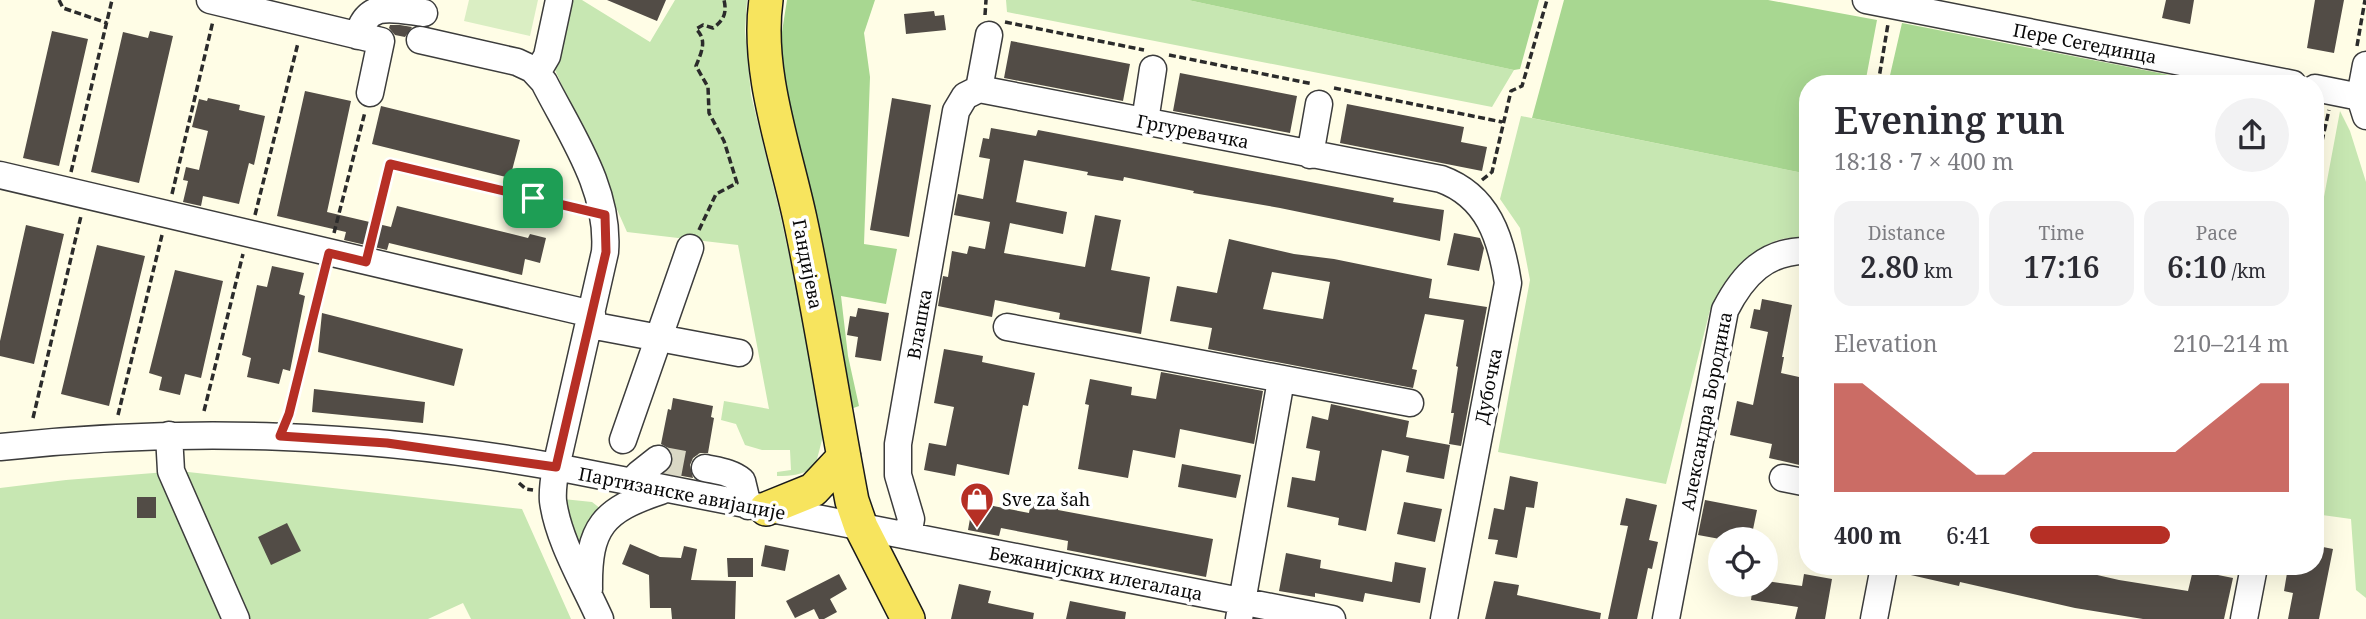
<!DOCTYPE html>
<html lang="en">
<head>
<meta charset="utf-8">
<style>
	:root { --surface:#fff; --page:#f2f2f3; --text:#2b2b33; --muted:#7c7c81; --accent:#b62f25 }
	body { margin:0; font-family:"Noto Serif",serif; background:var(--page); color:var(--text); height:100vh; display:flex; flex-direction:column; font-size:26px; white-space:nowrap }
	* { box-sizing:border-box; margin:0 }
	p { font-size:23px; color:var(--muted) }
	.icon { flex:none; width:38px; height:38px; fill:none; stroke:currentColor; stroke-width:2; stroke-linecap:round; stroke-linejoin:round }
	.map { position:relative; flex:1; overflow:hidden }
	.panel { position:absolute; left:1799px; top:75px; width:525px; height:500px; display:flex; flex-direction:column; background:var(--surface); border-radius:28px; box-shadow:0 7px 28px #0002 }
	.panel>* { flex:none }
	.buttons { position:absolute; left:1708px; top:527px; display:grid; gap:14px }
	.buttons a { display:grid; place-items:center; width:70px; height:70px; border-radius:50%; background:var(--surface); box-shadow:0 7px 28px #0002; font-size:35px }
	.pin { position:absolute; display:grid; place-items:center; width:60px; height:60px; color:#fff; margin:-30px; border-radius:14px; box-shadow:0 4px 10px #0006 }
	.round { display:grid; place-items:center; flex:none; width:74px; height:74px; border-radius:37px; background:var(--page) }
	.headline { display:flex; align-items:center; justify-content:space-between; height:119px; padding:0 35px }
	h1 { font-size:38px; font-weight:600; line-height:52px }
	.stats { display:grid; grid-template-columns:repeat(3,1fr); gap:10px; height:119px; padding:7px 35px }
	.stats div { display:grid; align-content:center; border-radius:18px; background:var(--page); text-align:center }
	.stats b { font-size:30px; font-weight:600 }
	.stats small { font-size:19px; font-weight:400 }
	.stats p { font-size:19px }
	.chart { height:196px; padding:14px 35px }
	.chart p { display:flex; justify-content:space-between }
	.chart svg { width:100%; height:126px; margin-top:7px; fill:var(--accent); opacity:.7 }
	ul { padding:0 35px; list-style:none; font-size:23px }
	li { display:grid; grid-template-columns:112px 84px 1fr; align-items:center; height:52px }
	li i { height:18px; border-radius:9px; background:var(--accent) }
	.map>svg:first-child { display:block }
	.green { fill:#c7e7b2 }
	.forest { fill:#a8d791 }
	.pitch { fill:#daeec3 }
	.building { fill:#524c46; fill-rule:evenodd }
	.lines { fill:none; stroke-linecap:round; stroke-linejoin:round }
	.minor-tunnel { stroke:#dad8c5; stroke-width:26; stroke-dasharray:26 13; stroke-linecap:butt }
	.minor-casing { stroke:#3c3c3c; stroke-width:29 }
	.major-casing { stroke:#1a1a1a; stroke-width:36 }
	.path { stroke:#2b2b2b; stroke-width:3.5; stroke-dasharray:7 3.5; stroke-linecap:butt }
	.minor { stroke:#fff; stroke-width:26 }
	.major { stroke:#f7e45e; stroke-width:33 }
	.route-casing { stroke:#fff; stroke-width:14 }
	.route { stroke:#b62f25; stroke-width:9 }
	.labels { text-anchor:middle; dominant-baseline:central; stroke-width:7; stroke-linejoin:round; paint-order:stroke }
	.street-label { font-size:18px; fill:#090909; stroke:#fff }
	.poi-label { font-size:18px; fill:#090909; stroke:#fff; text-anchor:start }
</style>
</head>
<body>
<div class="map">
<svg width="2366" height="619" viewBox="0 0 2366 619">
	<rect width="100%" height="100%" fill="#fffde6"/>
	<path class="green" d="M 574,0 L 582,0 L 650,42 L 675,0 L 747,0 L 745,31 L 751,95 L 779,209 L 822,405 L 823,436 L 815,467 C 802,475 792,476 777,476 L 777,472 L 791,470 L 790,450 L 762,450 L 745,445 L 736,424 L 721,420 L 724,401 L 769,409 L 738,245 L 627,232 L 552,63 L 560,13 Z
		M 1006,0 L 1188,0 L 1514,70 L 1492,107 L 1007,12 Z
		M 2340,111 L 2350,131 L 2366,182 L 2366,598 L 2356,590 L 2351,519 L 2315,514 L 2315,245 Z
		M 1521,116 L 1808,174 L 1808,197 L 1801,237 C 1792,238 1781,238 1773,242 C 1742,255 1725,282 1710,310 L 1666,484 L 1498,452 L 1530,280 L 1520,228 L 1500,199 Z
		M 179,471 L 522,509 L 571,619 L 471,619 L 463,603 L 428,619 L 0,619 L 0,488 L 66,480 Z
		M 563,499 L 592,502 L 605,512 L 582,551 L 565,518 Z"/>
	<path class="forest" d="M 787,0 L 875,0 L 864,33 L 870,77 L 864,244 L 897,249 L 886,304 L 841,296 L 848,356 L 859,406 L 845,411 L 784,105 L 781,38 Z
		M 1188,0 L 1539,0 L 1520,69 L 1514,70 Z
		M 1564,0 L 1768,0 L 1877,20 L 1865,84 L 1808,84 L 1808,174 L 1532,118 Z
		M 1902,23 L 2216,84 L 1888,84 Z"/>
	<path class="pitch" d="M 469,0 L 538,0 L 530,36 L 464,21 Z"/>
	<path class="building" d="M 607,0 L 666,0 L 657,21 Z
		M 2166,0 L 2194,0 L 2190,24 L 2162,18 Z
		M 2315,0 L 2344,0 L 2334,53 L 2307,48 Z
		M 934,11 L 935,16 L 944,15 L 946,30 L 906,34 L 904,14 Z
		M 390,25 L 400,25 L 412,27 L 405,37 L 395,35 L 389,28 Z
		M 52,31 L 88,39 L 59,166 L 23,158 Z
		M 150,31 L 173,36 L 139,183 L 91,172 L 123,32 L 148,38 Z
		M 1011,41 L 1130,64 L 1123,101 L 1004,78 Z
		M 1180,73 L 1297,96 L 1290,133 L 1173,111 Z
		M 305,91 L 351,101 L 327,212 L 391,227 L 397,206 L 528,238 L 530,234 L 546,238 L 540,263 L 525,259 L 522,275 L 389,243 L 387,250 L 344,240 L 346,232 L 277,216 Z
		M 208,98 L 240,105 L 239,110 L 265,116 L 254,165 L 249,163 L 239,204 L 203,196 L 201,206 L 183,202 L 188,181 L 183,180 L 186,167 L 199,170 L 208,131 L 192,127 L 199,99 L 207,101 Z
		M 892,98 L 931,105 L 909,237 L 870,230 Z
		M 1347,104 L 1464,127 L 1461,142 L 1487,147 L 1482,171 L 1340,143 Z
		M 381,106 L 520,140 L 510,178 L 372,144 Z
		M 991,128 L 1036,136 L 1038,130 L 1394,198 L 1393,202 L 1444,210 L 1440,241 L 1280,208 L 1193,193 L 1194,191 L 1124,177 L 1123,181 L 1087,175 L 1088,172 L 1024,160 L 1016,202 L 1067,212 L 1063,234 L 1010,223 L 1004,253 L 1085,267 L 1095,215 L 1121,220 L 1111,270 L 1150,277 L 1141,334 L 1059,319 L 1060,313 L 995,300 L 992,317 L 938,306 L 943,276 L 948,277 L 952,251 L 967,254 L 969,246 L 985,249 L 990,222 L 954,215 L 958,194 L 983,199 L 990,159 L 979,157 L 983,138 L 989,139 Z
		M 26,225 L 64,234 L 34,364 L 0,356 L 0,341 Z
		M 1454,233 L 1480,238 L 1484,248 L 1479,271 L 1447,265 Z
		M 1229,239 L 1294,254 L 1334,259 L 1432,279 L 1429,298 L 1487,307 L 1461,446 L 1449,444 L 1454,413 L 1451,413 L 1458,367 L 1456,366 L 1464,320 L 1425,314 L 1412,369 L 1417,370 L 1413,388 L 1208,349 L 1212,328 L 1170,321 L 1177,286 L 1217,293 ZM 1272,272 L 1330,282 L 1323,319 L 1263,309 Z
		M 97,245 L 145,256 L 109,406 L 61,394 Z
		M 272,266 L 304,273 L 299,294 L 305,296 L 290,371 L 283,369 L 279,384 L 247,377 L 251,358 L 242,355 L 257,285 L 267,287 Z
		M 175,270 L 223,281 L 201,378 L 185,374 L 180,395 L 159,390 L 162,377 L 149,373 Z
		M 1762,299 L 1792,305 L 1782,357 L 1784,357 L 1781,373 L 1808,379 L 1808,467 L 1769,458 L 1772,444 L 1730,435 L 1737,401 L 1753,405 L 1768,332 L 1750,328 L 1754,309 L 1760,310 Z
		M 858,308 L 889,313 L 881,361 L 855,357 L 858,337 L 847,335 L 850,316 L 856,317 Z
		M 322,313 L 463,349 L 454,386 L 318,352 Z
		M 944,349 L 983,356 L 982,362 L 1035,373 L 1028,406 L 1023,405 L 1009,475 L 957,464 L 955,476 L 924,470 L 929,443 L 946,446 L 954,407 L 934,403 Z
		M 1161,372 L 1263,391 L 1254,444 L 1180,429 L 1175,458 L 1133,450 L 1128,478 L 1078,469 L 1089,405 L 1085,404 L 1090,379 L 1132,387 L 1131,395 L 1156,399 Z
		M 314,389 L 425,402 L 423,423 L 312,412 Z
		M 673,398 L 713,406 L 711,417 L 714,418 L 708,453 L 700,453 L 693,458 L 690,465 L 693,478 L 666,473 L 672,465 L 673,456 L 670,449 L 661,444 L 668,409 L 671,410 Z
		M 1331,404 L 1409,421 L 1406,437 L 1450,445 L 1444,479 L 1406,472 L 1409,456 L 1382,450 L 1366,531 L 1338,525 L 1339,518 L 1287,507 L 1292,477 L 1315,481 L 1320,451 L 1306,448 L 1312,416 L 1328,420 Z
		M 1182,464 L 1241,475 L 1236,498 L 1178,487 Z
		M 1510,476 L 1538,482 L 1534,508 L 1526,507 L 1517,558 L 1495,554 L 1498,540 L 1488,539 L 1494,508 L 1504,510 Z
		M 137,497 L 156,497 L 156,518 L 137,518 Z
		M 1626,498 L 1657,505 L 1649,540 L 1658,542 L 1652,569 L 1648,568 L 1637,619 L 1608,619 L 1628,526 L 1620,525 Z
		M 1705,500 L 1757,510 L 1751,539 L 1720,539 L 1698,535 Z
		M 973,502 L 1029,513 L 1031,502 L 1058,507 L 1058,510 L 1213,539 L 1206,577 L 1067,550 L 1068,541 L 1001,528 L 999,536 L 968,530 Z
		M 1404,502 L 1442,509 L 1435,542 L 1397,534 Z
		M 287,523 L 301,551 L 271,565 L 258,537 Z
		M 630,544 L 660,557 L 681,558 L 684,546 L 697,549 L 691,580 L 736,581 L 735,619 L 672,619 L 671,608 L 650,608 L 649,575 L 622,564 Z
		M 765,545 L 789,550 L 785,571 L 761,566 Z
		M 2318,546 L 2333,549 L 2319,619 L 2288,619 L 2293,593 L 2284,591 L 2288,567 L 2315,567 Z
		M 1286,553 L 1321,560 L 1320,568 L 1392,582 L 1395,562 L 1426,568 L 1420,603 L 1365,593 L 1363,602 L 1315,593 L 1315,597 L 1279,591 Z
		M 727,558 L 753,558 L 753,577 L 728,577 Z
		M 1903,567 L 2072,567 L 2071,569 L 2119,580 L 2188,591 L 2193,570 L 2233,578 L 2224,619 L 2143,619 L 2075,608 L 1960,582 L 1959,586 L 1902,573 Z
		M 839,574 L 847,589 L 830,599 L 837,612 L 824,619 L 819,619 L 814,609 L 795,618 L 786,601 Z
		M 1804,574 L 1832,579 L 1825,619 L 1795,619 L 1798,607 L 1751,600 L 1753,584 L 1766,584 L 1766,581 L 1802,586 Z
		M 1494,581 L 1519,585 L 1517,595 L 1601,613 L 1600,619 L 1485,619 Z
		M 959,584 L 991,591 L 988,603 L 1034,613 L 1033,619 L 951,619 Z
		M 1070,601 L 1126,612 L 1125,619 L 1066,619 Z"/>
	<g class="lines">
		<path class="minor-tunnel" d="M 658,459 L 705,468"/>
		<g class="minor-casing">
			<path id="minor" d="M 210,0 L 381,41 L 370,93
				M 1866,0 L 2293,84
				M 358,36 C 367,0 393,9 424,13
				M 420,40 L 517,62 L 532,69 L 544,82 C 571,135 610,190 605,252 L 556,467 C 554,478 552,489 553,501 C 558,540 584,583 600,619
				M 2366,65 L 2360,97 L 2366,116
				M 537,73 L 547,56 L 559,0
				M 2315,88 L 2360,97
				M 979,89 L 989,35
				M 1145,121 L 1153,69
				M 1310,155 L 1319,104
				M 0,175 L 592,314
				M 590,325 L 739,353
				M 1007,327 L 1410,403
				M 169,435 L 171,471 L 236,619
				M 623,440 L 690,248
				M 0,447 C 191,427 366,433 556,467 L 1332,619
				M 705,468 C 718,471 731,472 742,481 L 748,506
				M 1783,478 L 1808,483
				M 630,483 L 639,474 L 658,459
				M 908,536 L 911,519 L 898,475 L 898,444 L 956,111 L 965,96 L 979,89 L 1441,179 C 1488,196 1501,238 1508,283 L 1444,619
				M 589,589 C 588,527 603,510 661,491
				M 1239,619 L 1281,380
				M 1666,619 L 1725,310 C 1743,275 1766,250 1808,251
				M 1874,619 L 1884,567
				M 2244,619 L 2254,567"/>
		</g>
		<g class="major-casing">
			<path id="major" d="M 766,0 C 756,71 785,149 800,219 C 820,312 834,407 852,501 L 861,527 L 908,619
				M 766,509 L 813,490 L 844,457"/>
		</g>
		<path class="path" d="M 59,0 L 63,8 L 107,23
			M 985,15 L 986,0
			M 1005,22 L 1144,50
			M 2357,46 L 2365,0
			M 1169,55 L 1313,84
			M 1878,84 L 1888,24
			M 1334,88 L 1502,122
			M 71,172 L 112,0
			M 2315,172 L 2329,110
			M 1482,180 L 1492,172 L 1511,91 L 1522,86 L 1547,0
			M 172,194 L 213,21
			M 255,215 L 298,43
			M 699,230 L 716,194 L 737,183 L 724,141 L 709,113 L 708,87 L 696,66 C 701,53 708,40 696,29 L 703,25 L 713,28 C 724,20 727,13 724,0
			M 334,233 L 365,112
			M 371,241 L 391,164 L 579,209
			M 204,411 L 243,254
			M 118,415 L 162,235
			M 288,416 L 325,271
			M 33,418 L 81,216
			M 519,483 L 526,489 L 533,490"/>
		<use href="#minor" class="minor"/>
		<use href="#major" class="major"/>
	</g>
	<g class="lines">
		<g class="route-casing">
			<path id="route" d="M 390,164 L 605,215 L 606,252 L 556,467 L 387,443 L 280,436 L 289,414 L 329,253 L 366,262 Z"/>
		</g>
		<use href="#route" class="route"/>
	</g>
	<defs>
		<g id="shop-pin" transform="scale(1.75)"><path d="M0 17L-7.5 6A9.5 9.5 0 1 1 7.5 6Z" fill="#b62f25" stroke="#fff"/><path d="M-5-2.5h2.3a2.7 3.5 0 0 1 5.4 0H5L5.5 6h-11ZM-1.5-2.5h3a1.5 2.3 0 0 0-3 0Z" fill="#fff"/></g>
	</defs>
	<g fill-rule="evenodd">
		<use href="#shop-pin" x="977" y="499"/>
	</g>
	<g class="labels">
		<g class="street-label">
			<text transform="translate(2085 43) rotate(11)">Пере Сегединца</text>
			<text transform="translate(1193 131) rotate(11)">Гргуревачка</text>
			<text transform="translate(808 264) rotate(79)">Гандијева</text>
			<text transform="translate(919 324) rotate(-80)">Влашка</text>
			<text transform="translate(1488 386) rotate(-79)">Дубочка</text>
			<text transform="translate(1706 411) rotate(-79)">Александра Бородина</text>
			<text transform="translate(682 493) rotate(11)">Партизанске авијације</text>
			<text transform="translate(1096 573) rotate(11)">Бежанијских илегалаца</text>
		</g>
		<g class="poi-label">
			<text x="1002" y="499">Sve za šah</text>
		</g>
	</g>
</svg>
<div class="buttons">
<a><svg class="icon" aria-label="locate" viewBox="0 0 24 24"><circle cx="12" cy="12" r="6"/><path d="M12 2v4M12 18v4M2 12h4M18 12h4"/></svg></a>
</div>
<div class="pin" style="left:533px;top:198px;background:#1e9e55"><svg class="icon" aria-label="arrive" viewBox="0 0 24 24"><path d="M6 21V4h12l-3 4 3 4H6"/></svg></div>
<section class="panel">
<div class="headline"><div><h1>Evening run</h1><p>18:18 · 7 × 400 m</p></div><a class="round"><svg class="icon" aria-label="share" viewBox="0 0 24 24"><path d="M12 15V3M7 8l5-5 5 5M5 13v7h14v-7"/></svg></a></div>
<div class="stats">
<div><p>Distance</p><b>2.80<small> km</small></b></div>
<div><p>Time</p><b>17:16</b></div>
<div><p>Pace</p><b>6:10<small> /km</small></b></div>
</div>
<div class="chart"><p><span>Elevation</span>210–214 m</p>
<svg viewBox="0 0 160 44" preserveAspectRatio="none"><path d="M0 44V6L10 6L20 14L30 22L40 30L50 38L60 38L70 30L80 30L90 30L100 30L110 30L120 30L130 22L140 14L150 6L160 6V44z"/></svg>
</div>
<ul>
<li><b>400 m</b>6:41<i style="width:54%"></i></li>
</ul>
</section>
</div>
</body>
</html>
